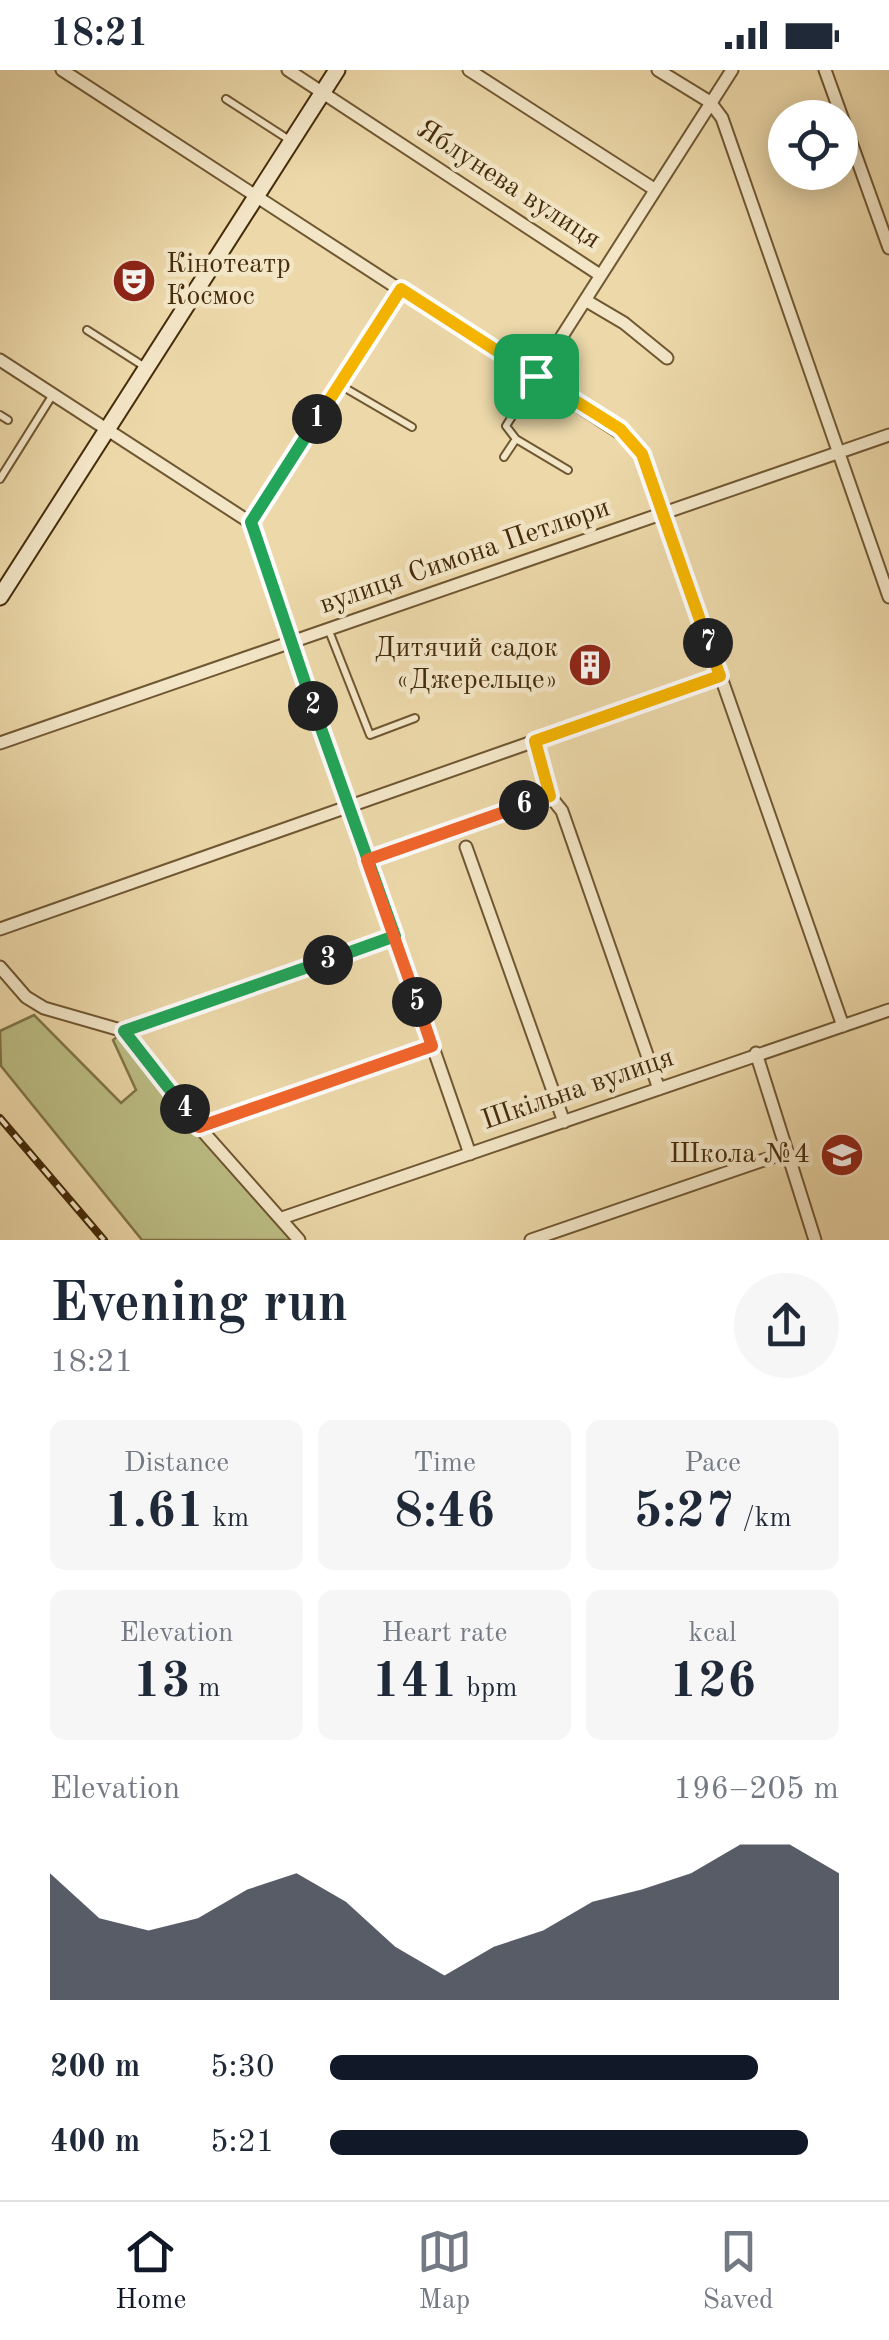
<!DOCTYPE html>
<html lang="en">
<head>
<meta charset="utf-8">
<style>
	:root { --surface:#fff; --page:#f6f6f7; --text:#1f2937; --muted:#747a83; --line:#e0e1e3; --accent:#111827 }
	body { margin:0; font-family:"Old Standard TT",serif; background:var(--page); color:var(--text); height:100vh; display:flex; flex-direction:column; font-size:38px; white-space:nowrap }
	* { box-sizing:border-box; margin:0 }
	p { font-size:32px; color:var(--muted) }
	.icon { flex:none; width:55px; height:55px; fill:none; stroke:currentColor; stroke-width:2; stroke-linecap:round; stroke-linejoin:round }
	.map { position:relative; height:1170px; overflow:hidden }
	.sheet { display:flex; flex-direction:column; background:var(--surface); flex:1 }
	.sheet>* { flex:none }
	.fabs { position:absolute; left:768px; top:30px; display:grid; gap:20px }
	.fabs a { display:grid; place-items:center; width:90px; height:90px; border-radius:50%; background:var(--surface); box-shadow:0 5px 25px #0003; font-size:50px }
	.pin { position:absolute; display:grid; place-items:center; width:85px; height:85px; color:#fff; margin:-42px; border-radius:20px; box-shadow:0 5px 15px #0006 }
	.km { position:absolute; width:50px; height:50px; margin:-25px; border-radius:50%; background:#222; color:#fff; font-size:28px; line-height:50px; text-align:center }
	.round { display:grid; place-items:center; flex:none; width:105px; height:105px; border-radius:52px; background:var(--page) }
	.summary { display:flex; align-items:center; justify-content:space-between; height:170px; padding:0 50px }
	h1 { font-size:55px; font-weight:700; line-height:75px }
	.metrics { display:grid; grid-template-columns:repeat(3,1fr); gap:15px; height:170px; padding:10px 50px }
	.metrics div { display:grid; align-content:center; border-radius:15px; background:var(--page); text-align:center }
	.metrics b { font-size:50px; font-weight:700 }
	.metrics small { font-size:28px; font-weight:400 }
	.metrics p { font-size:28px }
	.chart { height:280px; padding:20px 50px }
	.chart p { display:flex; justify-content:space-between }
	.chart svg { width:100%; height:180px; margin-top:10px; fill:var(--accent); opacity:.7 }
	ul { padding:0 50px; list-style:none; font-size:32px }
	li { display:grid; grid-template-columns:160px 120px 1fr; align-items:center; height:75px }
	li i { height:25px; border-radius:12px; background:var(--accent) }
	.status { display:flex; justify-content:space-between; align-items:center; height:70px; padding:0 50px; background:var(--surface); direction:ltr }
	.status svg { height:28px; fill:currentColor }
	.tab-bar { display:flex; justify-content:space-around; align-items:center; height:140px; border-top:2px solid var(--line); background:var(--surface); font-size:28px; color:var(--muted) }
	.tab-bar a { display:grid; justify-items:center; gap:5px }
	.tab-bar .selected { color:var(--accent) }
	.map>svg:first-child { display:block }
	.green { fill:#bcbe85; stroke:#807548; stroke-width:2.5 }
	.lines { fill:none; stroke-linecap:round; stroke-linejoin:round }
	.lane-casing { stroke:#6f5732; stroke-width:10 }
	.street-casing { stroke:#6f5732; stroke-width:15 }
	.secondary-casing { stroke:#452c0a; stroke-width:19 }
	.lane { stroke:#f3e6c7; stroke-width:6 }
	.street { stroke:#f3e6c7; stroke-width:11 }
	.secondary { stroke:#f3e6c7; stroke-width:15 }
	.rail-casing { stroke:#452c0a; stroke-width:8 }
	.rail { stroke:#f3e6c7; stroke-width:4; stroke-dasharray:11; stroke-linecap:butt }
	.split-1-casing { stroke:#fff; stroke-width:20 }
	.split-2-casing { stroke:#fff; stroke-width:20 }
	.split-3-casing { stroke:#fff; stroke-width:20 }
	.split-4-casing { stroke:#fff; stroke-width:20 }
	.split-5-casing { stroke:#fff; stroke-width:20 }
	.split-6-casing { stroke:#fff; stroke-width:20 }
	.split-7-casing { stroke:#fff; stroke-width:20 }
	.split-8-casing { stroke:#fff; stroke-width:20 }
	.split-1 { stroke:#f5b400; stroke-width:12 }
	.split-2 { stroke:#22a559; stroke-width:12 }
	.split-3 { stroke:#22a559; stroke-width:12 }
	.split-4 { stroke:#22a559; stroke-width:12 }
	.split-5 { stroke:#f0652b; stroke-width:12 }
	.split-6 { stroke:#f0652b; stroke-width:12 }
	.split-7 { stroke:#f5b400; stroke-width:12 }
	.split-8 { stroke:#f5b400; stroke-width:12 }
	.labels { text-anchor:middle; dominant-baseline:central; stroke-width:9; stroke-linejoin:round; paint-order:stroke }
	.street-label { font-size:28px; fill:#452c0a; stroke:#f3e6c7 }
	.poi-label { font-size:28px; fill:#452c0a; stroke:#f3e6c7; text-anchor:end }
</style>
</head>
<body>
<div class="status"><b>18:21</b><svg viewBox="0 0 49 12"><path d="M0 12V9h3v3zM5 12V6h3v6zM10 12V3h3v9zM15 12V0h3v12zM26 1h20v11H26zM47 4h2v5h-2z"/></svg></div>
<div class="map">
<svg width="889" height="1170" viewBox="0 0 889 1170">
	<rect width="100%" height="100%" fill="#ecd8a9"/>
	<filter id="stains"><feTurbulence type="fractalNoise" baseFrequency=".002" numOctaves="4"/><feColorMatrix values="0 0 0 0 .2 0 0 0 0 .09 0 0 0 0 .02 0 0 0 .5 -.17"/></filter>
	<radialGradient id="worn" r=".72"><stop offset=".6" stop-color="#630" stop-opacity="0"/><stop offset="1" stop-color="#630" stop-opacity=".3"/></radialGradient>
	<path class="green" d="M 34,945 L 121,1033 L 136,1020 L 113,970 L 124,961 L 294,1170 L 142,1170 L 1,996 L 0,961 Z"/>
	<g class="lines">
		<g class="lane-casing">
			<path id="lane" d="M 226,29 L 291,71
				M 87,260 L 145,297
				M 340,315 L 412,357
				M 0,345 L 8,350
				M 516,369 L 568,400
				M 504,387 L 516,369 L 506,356 L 536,308
				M 0,409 L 52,326
				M 329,561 L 370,665 L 415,648
				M 368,790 L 549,726"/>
		</g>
		<g class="street-casing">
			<path id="street" d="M 62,0 L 631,370 L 642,384 L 660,433 L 843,956
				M 288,0 L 600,205
				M 469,0 L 654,119
				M 658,0 L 710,32 L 722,48 L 889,527
				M 825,0 L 889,178
				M 585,230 L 624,253 L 667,288
				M 0,290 L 251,453 L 470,1084
				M 536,307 L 732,0
				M 251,453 L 401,219
				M 535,671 L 550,726 L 562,741 L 659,1019
				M 0,673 L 889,365
				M 466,777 L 564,1052
				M 0,859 L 720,606
				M 0,897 L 26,927 L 44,938 L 124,961 L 199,1057 L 299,1170
				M 124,961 L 395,866
				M 756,983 L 815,1170
				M 199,1057 L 432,976
				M 282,1148 L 889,940
				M 531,1170 L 787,1082"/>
		</g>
		<g class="secondary-casing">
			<path id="secondary" d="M 0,527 L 337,0"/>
		</g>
		<use href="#lane" class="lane"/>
		<use href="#street" class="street"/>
		<use href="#secondary" class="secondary"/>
		<g class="rail-casing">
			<path id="rail" d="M 0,1048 L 104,1170"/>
		</g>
		<use href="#rail" class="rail"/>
	</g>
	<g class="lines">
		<g class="split-1-casing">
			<path id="split-1" d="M 317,349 L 401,219 L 536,306"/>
		</g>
		<g class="split-2-casing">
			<path id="split-2" d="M 313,636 L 251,452 L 317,349"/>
		</g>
		<g class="split-3-casing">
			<path id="split-3" d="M 313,636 L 395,866 L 328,890"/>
		</g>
		<g class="split-4-casing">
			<path id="split-4" d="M 185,1039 L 124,961 L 328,890"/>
		</g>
		<g class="split-5-casing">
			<path id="split-5" d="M 185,1039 L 199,1057 L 432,976 L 417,932"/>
		</g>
		<g class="split-6-casing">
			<path id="split-6" d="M 417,932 L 367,790 L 524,735"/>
		</g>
		<g class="split-7-casing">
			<path id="split-7" d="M 524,735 L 550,726 L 535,671 L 720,606 L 708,573"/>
		</g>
		<g class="split-8-casing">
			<path id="split-8" d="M 536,306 L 620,359 L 642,384 L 708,573"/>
		</g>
		<use href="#split-1" class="split-1"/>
		<use href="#split-2" class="split-2"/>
		<use href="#split-3" class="split-3"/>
		<use href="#split-4" class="split-4"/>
		<use href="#split-5" class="split-5"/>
		<use href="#split-6" class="split-6"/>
		<use href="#split-7" class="split-7"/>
		<use href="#split-8" class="split-8"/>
	</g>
	<defs>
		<g id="theatre-disc" transform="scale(2.25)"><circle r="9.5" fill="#8f2418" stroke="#f3e6c7"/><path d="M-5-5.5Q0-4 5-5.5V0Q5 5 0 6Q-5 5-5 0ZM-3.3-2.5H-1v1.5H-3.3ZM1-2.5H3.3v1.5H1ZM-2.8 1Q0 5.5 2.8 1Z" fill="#fff"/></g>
		<g id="building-disc" transform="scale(2.25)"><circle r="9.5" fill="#8f2418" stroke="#f3e6c7"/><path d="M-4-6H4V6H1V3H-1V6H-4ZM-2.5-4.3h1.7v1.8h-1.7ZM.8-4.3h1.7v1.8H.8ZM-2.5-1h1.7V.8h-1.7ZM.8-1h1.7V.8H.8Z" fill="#fff"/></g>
		<g id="school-disc" transform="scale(2.25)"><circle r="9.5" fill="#8f2418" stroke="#f3e6c7"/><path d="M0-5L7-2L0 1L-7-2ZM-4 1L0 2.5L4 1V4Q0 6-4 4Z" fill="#fff"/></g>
	</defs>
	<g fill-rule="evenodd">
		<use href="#theatre-disc" x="134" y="211"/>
		<use href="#building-disc" x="590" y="595"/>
		<use href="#school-disc" x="842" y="1085"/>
	</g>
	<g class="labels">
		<g class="street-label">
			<text transform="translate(508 115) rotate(33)">Яблунева вулиця</text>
			<text transform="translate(465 487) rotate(-19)">вулиця Симона Петлюри</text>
			<text transform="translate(578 1020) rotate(-19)">Шкільна вулиця</text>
		</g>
		<g class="poi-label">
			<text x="166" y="195" text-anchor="start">Кінотеатр<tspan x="166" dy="32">Космос</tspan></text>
			<text x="558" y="579">Дитячий садок<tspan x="558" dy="32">«Джерельце»</tspan></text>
			<text x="810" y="1085">Школа №4</text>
		</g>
	</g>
	<rect width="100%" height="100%" filter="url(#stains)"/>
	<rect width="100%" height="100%" fill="url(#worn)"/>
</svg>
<div class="fabs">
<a><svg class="icon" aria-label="locate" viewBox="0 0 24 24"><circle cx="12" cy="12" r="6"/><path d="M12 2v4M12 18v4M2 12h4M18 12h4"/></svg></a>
</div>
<div class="pin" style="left:536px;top:306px;background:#1e9e55"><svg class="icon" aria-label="arrive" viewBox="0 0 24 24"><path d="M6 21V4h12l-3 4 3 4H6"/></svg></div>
<b class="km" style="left:317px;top:349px">1</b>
<b class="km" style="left:313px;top:636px">2</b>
<b class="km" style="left:328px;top:890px">3</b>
<b class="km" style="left:185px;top:1039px">4</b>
<b class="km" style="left:417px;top:932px">5</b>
<b class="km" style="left:524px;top:735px">6</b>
<b class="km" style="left:708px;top:573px">7</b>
</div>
<section class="sheet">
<div class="summary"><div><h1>Evening run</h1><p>18:21</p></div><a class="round"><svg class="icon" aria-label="share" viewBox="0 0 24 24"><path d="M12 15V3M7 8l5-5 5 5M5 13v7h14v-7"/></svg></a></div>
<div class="metrics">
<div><p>Distance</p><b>1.61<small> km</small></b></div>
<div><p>Time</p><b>8:46</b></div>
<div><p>Pace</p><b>5:27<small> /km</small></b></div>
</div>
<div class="metrics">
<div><p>Elevation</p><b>13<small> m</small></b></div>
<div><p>Heart rate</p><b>141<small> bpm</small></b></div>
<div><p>kcal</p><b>126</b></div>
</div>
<div class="chart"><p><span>Elevation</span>196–205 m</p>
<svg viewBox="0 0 160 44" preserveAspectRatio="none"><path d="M0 44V13L10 24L20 27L30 24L40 17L50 13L60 20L70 31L80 38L90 31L100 27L110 20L120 17L130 13L140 6L150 6L160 13V44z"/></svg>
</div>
<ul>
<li><b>200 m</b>5:30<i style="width:84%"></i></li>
<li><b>400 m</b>5:21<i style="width:94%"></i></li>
</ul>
</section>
<nav class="tab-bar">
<a class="selected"><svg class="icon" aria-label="home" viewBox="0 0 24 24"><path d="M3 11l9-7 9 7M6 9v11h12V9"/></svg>Home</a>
<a><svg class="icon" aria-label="map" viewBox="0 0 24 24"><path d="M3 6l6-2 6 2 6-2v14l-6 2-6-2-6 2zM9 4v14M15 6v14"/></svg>Map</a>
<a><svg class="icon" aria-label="saved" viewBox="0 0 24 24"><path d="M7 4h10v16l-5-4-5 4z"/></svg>Saved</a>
</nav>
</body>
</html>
